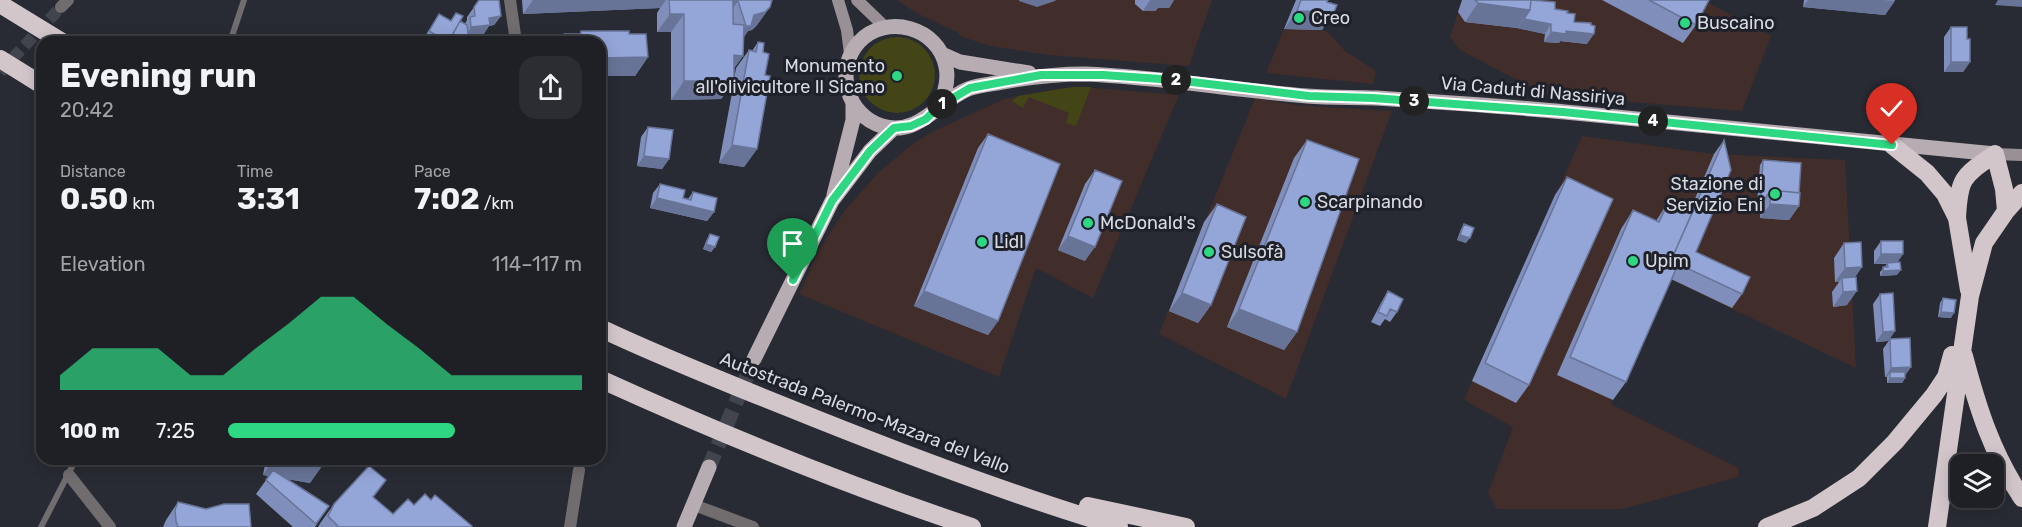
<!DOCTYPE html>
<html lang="en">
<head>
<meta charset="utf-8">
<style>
	:root { --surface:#1e2026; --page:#2b2d32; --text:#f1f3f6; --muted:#a1a3a7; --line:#3c3e43; --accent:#2ed883 }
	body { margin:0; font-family:Rubik,sans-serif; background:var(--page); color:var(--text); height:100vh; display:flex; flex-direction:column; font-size:22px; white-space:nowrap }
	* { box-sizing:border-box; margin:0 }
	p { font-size:20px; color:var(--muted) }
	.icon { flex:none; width:33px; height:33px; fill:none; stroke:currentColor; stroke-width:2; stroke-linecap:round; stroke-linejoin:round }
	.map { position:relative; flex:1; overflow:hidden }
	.panel { position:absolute; left:36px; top:36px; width:570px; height:429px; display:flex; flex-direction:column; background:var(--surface); border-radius:18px; box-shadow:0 3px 15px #0003,0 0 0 2px var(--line) }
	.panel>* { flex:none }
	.fabs { position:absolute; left:1950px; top:454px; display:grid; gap:12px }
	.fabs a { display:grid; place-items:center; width:54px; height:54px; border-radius:12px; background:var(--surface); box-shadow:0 3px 15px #0003,0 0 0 2px var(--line); font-size:30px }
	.pin { position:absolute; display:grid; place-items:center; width:51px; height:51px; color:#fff; margin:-62px -26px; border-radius:50% 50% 50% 0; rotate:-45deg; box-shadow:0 0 6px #0007 }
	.pin .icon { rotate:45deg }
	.km { position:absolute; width:30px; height:30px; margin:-15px; border-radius:50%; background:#222; color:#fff; font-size:16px; line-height:30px; text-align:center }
	.round { display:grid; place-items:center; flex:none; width:63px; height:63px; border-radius:18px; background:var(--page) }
	.headline { display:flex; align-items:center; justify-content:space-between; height:102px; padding:0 24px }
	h1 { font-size:33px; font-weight:700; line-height:45px }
	.figures { display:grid; grid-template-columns:repeat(3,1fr); gap:9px; height:102px; padding:6px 24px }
	.figures div { display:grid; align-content:center }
	.figures b { font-size:30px; font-weight:700 }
	.figures small { font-size:16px; font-weight:400 }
	.figures p { font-size:16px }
	.chart { height:168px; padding:12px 24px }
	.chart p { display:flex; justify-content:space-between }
	.chart svg { width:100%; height:108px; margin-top:6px; fill:var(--accent); opacity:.7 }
	ul { padding:0 24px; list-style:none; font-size:20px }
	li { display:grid; grid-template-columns:96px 72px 1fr; align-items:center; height:45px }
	li i { height:15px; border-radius:8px; background:var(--accent) }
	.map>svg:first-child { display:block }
	.commercial { fill:#412d2a }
	.green { fill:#434517 }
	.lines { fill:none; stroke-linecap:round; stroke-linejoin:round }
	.street-tunnel { stroke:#42454d; stroke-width:12; stroke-dasharray:12 6; stroke-linecap:butt }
	.primary-tunnel { stroke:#42454d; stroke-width:15; stroke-dasharray:15 8; stroke-linecap:butt }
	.lane { stroke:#716c6e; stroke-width:6 }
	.street { stroke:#716c6e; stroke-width:12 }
	.secondary { stroke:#989094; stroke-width:12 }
	.primary { stroke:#b7acb1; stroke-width:15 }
	.highway { stroke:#d2c6cb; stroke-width:18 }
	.wall { fill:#7f8eba }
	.shaded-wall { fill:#687497 }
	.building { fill:#94a5d8; stroke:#687497; stroke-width:1.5 }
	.route-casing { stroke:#fff; stroke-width:12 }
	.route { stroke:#2ed883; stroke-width:8 }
	.poi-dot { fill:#2ed883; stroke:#1e2129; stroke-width:2 }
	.labels { text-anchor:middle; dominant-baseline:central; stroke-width:6; stroke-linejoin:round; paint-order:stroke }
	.poi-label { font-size:18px; fill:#d8dae0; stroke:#1e2129; text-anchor:start }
	.street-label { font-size:18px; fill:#d8dae0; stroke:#1e2129 }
</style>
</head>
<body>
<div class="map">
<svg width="2022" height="527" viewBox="0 0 2022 527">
	<rect width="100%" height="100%" fill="#282b33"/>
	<path class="commercial" d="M 897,0 L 1212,0 L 1189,66 L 1048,55 L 991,46 L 962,37 L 957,32 L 918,14 Z
		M 1462,0 L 1703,0 L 1771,36 L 1742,111 L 1546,95 L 1460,50 L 1450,37 Z
		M 1284,29 L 1322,30 L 1328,32 L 1345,51 L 1376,71 L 1373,84 L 1266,73 Z
		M 1082,87 L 1179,95 L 1093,298 L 1036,268 L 999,377 L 799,294 L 821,247 L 845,210 L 878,173 L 910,146 L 932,132 L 1004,99 L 1062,88 Z
		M 1255,98 L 1295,105 L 1392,111 L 1286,399 L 1159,334 Z
		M 1582,136 L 1714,154 L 1845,160 L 1856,368 L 1667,278 L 1611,404 L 1739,468 L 1738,477 L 1623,509 L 1497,509 L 1488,493 L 1513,427 L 1464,400 Z"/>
	<path class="green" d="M859 75a38 38 0 1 1 76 0a38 38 0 1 1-76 0Z
		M 1073,87 L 1091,87 L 1076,126 L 1066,123 L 1069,113 L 1029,97 L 1023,108 L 1012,101 L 1018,96 Z"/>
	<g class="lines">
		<path class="street-tunnel" d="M 0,72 L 61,7"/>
		<path class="primary-tunnel" d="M 709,467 L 754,359"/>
		<path class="lane" d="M 230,42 L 244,0
			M 41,527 L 76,459"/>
		<path class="street" d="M 510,0 L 516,42
			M 61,7 L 68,0
			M 69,475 L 110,527
			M 694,505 L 753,527
			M 570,527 L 579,470"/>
		<path class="secondary" d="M 838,0 L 847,30 L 850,54
			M 857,0 L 885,27
			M 1995,154 L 2022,155"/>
		<path class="primary" d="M 942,54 L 960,62 L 1029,73
			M 938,107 C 945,94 949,81 946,67 C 939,27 886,13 859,42 C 834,69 847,116 882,126 C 919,137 938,101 968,89 C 979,85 991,84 1002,82 C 1030,77 1057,74 1085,74 C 1160,77 1233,90 1307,96 C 1331,98 1354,97 1377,98 C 1440,102 1503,106 1565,112 C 1709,125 1852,141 1995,154
			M 834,195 L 853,120 L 853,103
			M 754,359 L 832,201 L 870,151 L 894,128
			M 684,527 L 709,467"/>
		<path class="highway" d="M 0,4 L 62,42
			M 0,59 L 42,85
			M 1892,145 L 1927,173 L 1945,194 L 1957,218 L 1969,290
			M 1957,218 C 1959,177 1963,176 1995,154 L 2004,189 L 2006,211
			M 600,328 C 670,361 742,389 814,418 C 914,458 1015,496 1119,527
			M 1964,356 C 1978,409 1992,453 2022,498
			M 600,379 C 721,434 845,485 972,527
			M 1088,506 L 1186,527
			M 1767,527 L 1813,508 L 1859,478 L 1895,442 L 1934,395 L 1946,377 L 1952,355
			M 1937,527 L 1970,296 L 1984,243 L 2006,211 L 2022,193"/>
	</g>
	<path class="wall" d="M 479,0 L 501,16 L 494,25 L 489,26 L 483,35 L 467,37 L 464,42 L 455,42 L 450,39 L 448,42 L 422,41 L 439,14 L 451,21 L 456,13 L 460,21 L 465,24 L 467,20 L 467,17 Z
		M 522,0 L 772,0 L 770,7 L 757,25 L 752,30 L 748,31 L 743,38 L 743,56 L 734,68 L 734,79 L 736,68 L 749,50 L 752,51 L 758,42 L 763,52 L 765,75 L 757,149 L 744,167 L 719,163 L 734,82 L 721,99 L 671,100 L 671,32 L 657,32 L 657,13 L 660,8 L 523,14 Z
		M 1135,0 L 1174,0 L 1169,8 L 1158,8 L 1155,11 L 1143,11 L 1135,4 Z
		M 1296,0 L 1328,0 L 1327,2 L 1334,12 L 1322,30 L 1284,29 Z
		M 1462,0 L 1535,0 L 1555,9 L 1567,13 L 1574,22 L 1587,44 L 1560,41 L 1559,43 L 1544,42 L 1545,34 L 1517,28 L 1465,22 L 1458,12 Z
		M 1602,0 L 1709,0 L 1696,25 L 1683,43 Z
		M 1804,0 L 1895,0 L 1885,15 L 1803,7 Z
		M 1951,27 L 1967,39 L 1970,62 L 1963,72 L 1944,72 L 1944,37 Z
		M 581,31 L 629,34 L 648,57 L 635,76 L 600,42 L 558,42 L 564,34 L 579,34 Z
		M 648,127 L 669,159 L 662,169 L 637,166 L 641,137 Z
		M 988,134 L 998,321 L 988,335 L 914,306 L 978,148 Z
		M 1307,140 L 1297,332 L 1284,350 L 1227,327 L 1294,158 Z
		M 1724,140 L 1696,252 L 1742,294 L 1732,308 L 1671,279 L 1626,382 L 1613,400 L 1557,375 L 1621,229 L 1633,210 L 1656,221 L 1670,199 L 1691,208 L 1714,154 Z
		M 1763,160 L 1799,206 L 1789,220 L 1760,218 L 1761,205 L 1757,204 L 1760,165 Z
		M 1095,170 L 1085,261 L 1058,250 L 1085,184 Z
		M 1567,177 L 1529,385 L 1516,403 L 1472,381 L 1555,195 Z
		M 660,184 L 683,198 L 688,199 L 693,192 L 714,212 L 707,221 L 650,208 L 653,193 Z
		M 1217,204 L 1211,305 L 1198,323 L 1169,311 L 1204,222 Z
		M 1464,224 L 1466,243 L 1457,240 L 1461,229 Z
		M 710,234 L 715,247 L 711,252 L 703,249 L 707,239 Z
		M 1881,241 L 1903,254 L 1897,262 L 1897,275 L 1880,276 L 1880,272 L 1887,264 L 1874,264 L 1874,251 Z
		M 1844,243 L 1862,267 L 1855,277 L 1847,305 L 1833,307 L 1832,292 L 1839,282 L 1835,282 L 1834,258 Z
		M 1388,291 L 1397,312 L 1390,322 L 1385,319 L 1380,326 L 1371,322 L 1382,301 Z
		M 1880,294 L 1895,331 L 1888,341 L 1876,342 L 1873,304 Z
		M 1943,298 L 1951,318 L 1938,317 L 1940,303 Z
		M 1890,339 L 1911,367 L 1905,375 L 1905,378 L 1902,383 L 1887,383 L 1887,377 L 1885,377 L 1883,349 Z
		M 266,459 L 324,459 L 310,483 L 287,479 L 329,506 L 315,527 L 293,527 L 256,494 L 269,476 L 263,475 Z
		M 374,498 L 393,514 L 414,505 L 431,500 L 472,527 L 318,527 L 321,522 L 334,504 Z
		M 178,502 L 251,527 L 163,527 L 166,520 Z"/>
	<path class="shaded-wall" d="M 533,0 L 666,0 L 660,8 L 523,14 Z
		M 712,0 L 738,1 L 725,19 Z
		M 1019,0 L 1056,0 L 1055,1 L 1037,7 L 1019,1 Z
		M 1150,0 L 1174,0 L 1169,8 L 1158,8 L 1155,11 L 1143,11 Z
		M 1808,0 L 1883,0 L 1895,1 L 1885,15 L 1803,7 Z
		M 1998,0 L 2022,0 L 2022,7 L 1995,5 Z
		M 1478,3 L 1530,10 L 1517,28 L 1465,22 Z
		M 770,7 L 757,25 L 752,30 L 748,31 L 739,44 L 733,44 L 754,15 Z
		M 1297,11 L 1334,12 L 1322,30 L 1284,29 Z
		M 670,14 L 684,14 L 671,32 L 657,32 Z
		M 501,16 L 494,25 L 489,26 L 483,35 L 465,37 L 471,27 L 489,18 Z
		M 1524,19 L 1551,24 L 1545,34 L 1517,28 Z
		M 1566,31 L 1594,34 L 1587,44 L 1560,41 L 1559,43 L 1544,42 L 1551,32 Z
		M 734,55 L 743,56 L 730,74 Z
		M 648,57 L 635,76 L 600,76 L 600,58 Z
		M 1951,62 L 1970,62 L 1963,72 L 1944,72 Z
		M 684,81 L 734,81 L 721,99 L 671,100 Z
		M 732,145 L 757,149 L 744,167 L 719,163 Z
		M 644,156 L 669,159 L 662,169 L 637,166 Z
		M 657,198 L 714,212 L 707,221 L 650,208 Z
		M 1761,199 L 1764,200 L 1761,204 L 1757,204 Z
		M 1770,204 L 1799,206 L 1789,220 L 1760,218 Z
		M 1460,235 L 1470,238 L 1466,243 L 1457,240 Z
		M 1068,236 L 1095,247 L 1085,261 L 1058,250 Z
		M 706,244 L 715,247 L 711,252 L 703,249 Z
		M 1881,254 L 1903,254 L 1897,263 L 1874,264 Z
		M 1862,267 L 1852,281 L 1842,278 L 1839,282 L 1835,282 L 1845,268 Z
		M 1901,270 L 1897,275 L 1880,276 L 1883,271 Z
		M 924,291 L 998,321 L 988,335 L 914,306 Z
		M 1857,291 L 1847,305 L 1833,307 L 1843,292 Z
		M 1182,293 L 1211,305 L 1198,323 L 1169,311 Z
		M 1239,309 L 1297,332 L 1284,350 L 1227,327 Z
		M 1941,312 L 1954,313 L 1951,318 L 1938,317 Z
		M 1895,331 L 1888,341 L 1876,342 L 1883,332 Z
		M 1911,367 L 1904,377 L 1890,372 L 1887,377 L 1885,377 L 1891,368 Z
		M 1890,378 L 1905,378 L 1902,383 L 1887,383 Z
		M 274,459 L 289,459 L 323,465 L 310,483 L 263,475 Z"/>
	<path class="building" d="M 479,0 L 499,0 L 501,16 L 489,18 L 490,25 L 471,27 L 470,17 L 475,16 L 474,7 Z
		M 669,0 L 772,0 L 770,7 L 765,12 L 754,15 L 751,26 L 746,26 L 738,1 L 733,1 L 733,24 L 744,25 L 743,56 L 734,55 L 734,81 L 684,81 L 684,14 L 670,14 Z
		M 1301,0 L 1328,0 L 1327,2 L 1337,5 L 1334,12 L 1297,11 Z
		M 1475,0 L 1531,0 L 1530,10 L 1478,3 Z
		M 1531,0 L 1555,2 L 1555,9 L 1568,11 L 1567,13 L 1575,14 L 1574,22 L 1591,23 L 1591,25 L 1595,26 L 1594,34 L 1566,31 L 1566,34 L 1551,32 L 1551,24 L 1524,19 L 1530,10 Z
		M 1649,0 L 1709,0 L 1696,25 Z
		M 456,13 L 463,16 L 448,42 L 429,31 L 439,14 L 451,21 Z
		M 460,21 L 467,25 L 468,34 L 464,41 L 453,34 Z
		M 1951,27 L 1967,27 L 1967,39 L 1970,39 L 1970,62 L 1951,62 Z
		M 581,31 L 629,31 L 629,34 L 646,34 L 648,57 L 600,58 L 600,42 L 563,42 L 564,34 L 581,34 Z
		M 758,42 L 764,43 L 763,52 L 769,54 L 765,75 L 770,76 L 757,149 L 732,145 L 749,50 L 756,52 Z
		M 648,127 L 673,130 L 669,159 L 644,156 Z
		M 988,134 L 1060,164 L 998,321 L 924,291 Z
		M 1307,140 L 1359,159 L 1297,332 L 1239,309 Z
		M 1724,140 L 1731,170 L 1696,252 L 1750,277 L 1742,294 L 1678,264 L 1680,260 L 1673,256 Z
		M 1763,160 L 1801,163 L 1799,193 L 1771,190 L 1764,200 L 1761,199 Z
		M 1095,170 L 1122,181 L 1095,247 L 1068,236 Z
		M 1567,177 L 1613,199 L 1529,385 L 1485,363 Z
		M 660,184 L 685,190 L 683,198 L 691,200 L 693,192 L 717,198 L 714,212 L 657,198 Z
		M 1771,190 L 1800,193 L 1799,206 L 1770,204 Z
		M 1670,199 L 1694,209 L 1673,256 L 1680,260 L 1626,382 L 1570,357 L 1633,210 L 1659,222 Z
		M 1217,204 L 1246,217 L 1211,305 L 1182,293 Z
		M 1464,224 L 1474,228 L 1470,238 L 1460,235 Z
		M 710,234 L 719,237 L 715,247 L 706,244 Z
		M 1881,241 L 1903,241 L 1903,254 L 1881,254 Z
		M 1861,242 L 1862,267 L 1845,268 L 1844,243 Z
		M 1900,262 L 1901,270 L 1883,271 L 1883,267 L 1888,267 L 1887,263 Z
		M 1856,277 L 1857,291 L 1843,292 L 1842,278 Z
		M 1388,291 L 1403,299 L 1397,312 L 1390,309 L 1387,316 L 1378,312 Z
		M 1893,293 L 1895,331 L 1883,332 L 1880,294 Z
		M 1943,298 L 1956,300 L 1954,313 L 1941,312 Z
		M 1910,338 L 1911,367 L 1891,368 L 1890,339 Z
		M 1890,372 L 1905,372 L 1905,378 L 1890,378 Z
		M 289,459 L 324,459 L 323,465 Z
		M 369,466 L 386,480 L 373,497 L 393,514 L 408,499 L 414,505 L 425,494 L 431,500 L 435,495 L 472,526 L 472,527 L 339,527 L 328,516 L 334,504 Z
		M 273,470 L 329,506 L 316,524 L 266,480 Z
		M 178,502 L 206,509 L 224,504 L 249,504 L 251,527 L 178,527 L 176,521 L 175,510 Z"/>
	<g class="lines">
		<g class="route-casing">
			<path id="route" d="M 793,280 L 832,201 L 870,151 L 894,128 L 911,126 L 926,119 L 938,107 L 970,88 L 1041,75 L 1103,75 L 1175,80 L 1309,96 L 1373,98 L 1563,112 L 1892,145"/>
		</g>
		<use href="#route" class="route"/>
	</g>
	<g class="poi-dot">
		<circle cx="1299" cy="18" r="6"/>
		<circle cx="1685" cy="23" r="6"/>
		<circle cx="897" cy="76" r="6"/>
		<circle cx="1775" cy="194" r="6"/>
		<circle cx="1305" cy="202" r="6"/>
		<circle cx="1088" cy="223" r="6"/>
		<circle cx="982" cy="242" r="6"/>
		<circle cx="1209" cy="252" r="6"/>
		<circle cx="1633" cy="261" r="6"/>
	</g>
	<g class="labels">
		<g class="poi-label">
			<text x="1311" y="18">Creo</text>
			<text x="1697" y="23">Buscaino</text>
			<text x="885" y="66" text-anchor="end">Monumento<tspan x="885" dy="21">all'olivicultore Il Sicano</tspan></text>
			<text x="1763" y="184" text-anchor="end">Stazione di<tspan x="1763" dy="21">Servizio Eni</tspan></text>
			<text x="1317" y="202">Scarpinando</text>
			<text x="1100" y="223">McDonald's</text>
			<text x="994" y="242">Lidl</text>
			<text x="1221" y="252">Sulsofà</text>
			<text x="1645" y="261">Upim</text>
		</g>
		<g class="street-label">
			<text transform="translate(1533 91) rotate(5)">Via Caduti di Nassiriya</text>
			<text transform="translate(865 413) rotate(21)">Autostrada Palermo-Mazara del Vallo</text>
		</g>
	</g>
</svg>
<div class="fabs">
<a><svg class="icon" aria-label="layers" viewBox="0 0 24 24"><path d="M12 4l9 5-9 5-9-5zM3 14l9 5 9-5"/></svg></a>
</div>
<div class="pin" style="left:793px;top:280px;background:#1e9e55"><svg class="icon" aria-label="arrive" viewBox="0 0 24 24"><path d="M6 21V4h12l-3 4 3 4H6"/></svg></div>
<div class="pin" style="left:1892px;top:145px;background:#d93025"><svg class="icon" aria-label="check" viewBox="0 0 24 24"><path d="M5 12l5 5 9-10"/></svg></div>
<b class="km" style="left:942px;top:104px">1</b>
<b class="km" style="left:1176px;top:80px">2</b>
<b class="km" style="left:1414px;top:101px">3</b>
<b class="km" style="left:1653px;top:121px">4</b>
<section class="panel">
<div class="headline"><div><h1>Evening run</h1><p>20:42</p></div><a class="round"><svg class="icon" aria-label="share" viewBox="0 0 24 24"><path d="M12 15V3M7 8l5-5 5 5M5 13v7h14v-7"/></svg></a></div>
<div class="figures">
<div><p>Distance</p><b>0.50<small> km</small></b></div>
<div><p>Time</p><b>3:31</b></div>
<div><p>Pace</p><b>7:02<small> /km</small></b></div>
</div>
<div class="chart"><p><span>Elevation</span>114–117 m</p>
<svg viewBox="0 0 160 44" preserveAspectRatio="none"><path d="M0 44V38L10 27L20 27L30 27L40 38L50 38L60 27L70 17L80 6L90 6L100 17L110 27L120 38L130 38L140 38L150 38L160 38V44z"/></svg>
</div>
<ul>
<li><b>100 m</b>7:25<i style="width:64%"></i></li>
</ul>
</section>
</div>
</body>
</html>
